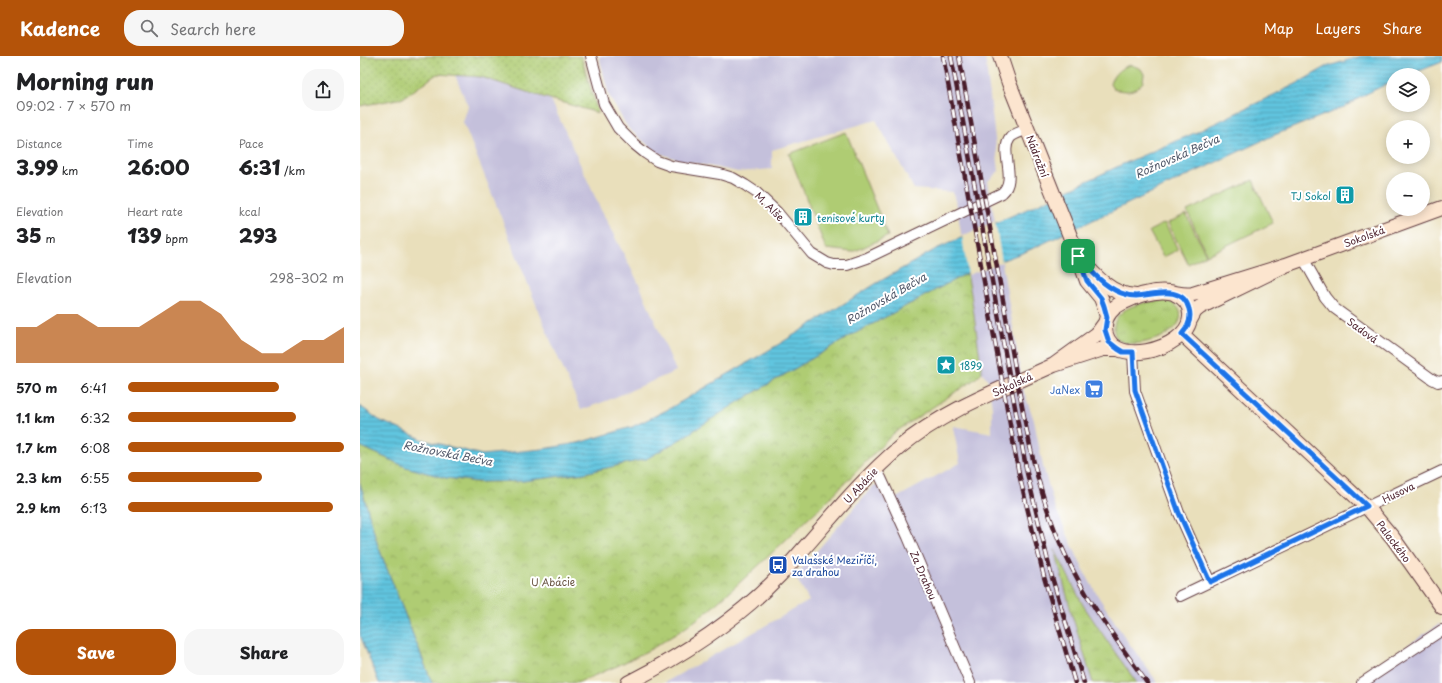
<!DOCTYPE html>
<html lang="en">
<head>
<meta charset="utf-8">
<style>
	:root { --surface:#fff; --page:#f6f6f6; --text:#202124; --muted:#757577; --accent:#b45309 }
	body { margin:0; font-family:"Playpen Sans",sans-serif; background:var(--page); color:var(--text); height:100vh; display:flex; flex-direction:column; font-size:15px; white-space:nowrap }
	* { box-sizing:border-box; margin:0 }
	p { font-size:13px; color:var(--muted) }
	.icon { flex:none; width:22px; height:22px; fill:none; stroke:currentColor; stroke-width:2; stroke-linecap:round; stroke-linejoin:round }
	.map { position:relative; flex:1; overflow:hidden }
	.details { display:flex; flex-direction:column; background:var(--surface); width:360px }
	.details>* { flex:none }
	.tools { position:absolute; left:1026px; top:12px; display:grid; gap:8px }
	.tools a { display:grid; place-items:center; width:44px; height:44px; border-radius:50%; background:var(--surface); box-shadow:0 2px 10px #0003; font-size:20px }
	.pin { position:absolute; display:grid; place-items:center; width:34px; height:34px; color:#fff; margin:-17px; border-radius:8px; box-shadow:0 2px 6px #0006 }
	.round { display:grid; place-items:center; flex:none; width:42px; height:42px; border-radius:16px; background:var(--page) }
	.head { display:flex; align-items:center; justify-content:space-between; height:68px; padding:0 16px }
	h1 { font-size:22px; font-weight:800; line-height:30px }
	.stats { display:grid; grid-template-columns:repeat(3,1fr); gap:6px; height:68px; padding:4px 16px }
	.stats div { display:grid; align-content:center }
	.stats b { font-size:20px; font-weight:800 }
	.stats small { font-size:11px; font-weight:400 }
	.stats p { font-size:11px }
	.chart { height:112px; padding:8px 16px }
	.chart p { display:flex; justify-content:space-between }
	.chart svg { width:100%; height:72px; margin-top:4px; fill:var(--accent); opacity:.7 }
	.cta { display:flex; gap:8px; margin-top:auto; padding:8px 16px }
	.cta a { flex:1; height:46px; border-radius:16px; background:var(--accent); color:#fff; font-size:16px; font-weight:800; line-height:46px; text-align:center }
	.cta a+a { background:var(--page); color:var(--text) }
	ul { padding:0 16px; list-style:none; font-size:13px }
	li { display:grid; grid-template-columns:64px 48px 1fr; align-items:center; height:30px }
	li i { height:10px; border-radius:5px; background:var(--accent) }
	header { display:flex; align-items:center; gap:24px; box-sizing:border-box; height:56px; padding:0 20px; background:var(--accent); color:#fff }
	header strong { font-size:19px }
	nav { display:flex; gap:22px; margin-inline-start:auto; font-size:14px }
	.search { width:280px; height:36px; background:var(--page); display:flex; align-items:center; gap:10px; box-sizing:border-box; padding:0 14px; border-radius:16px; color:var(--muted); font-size:15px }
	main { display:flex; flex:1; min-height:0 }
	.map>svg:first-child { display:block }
	.industrial { fill:#c4c0db }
	.grass { fill:url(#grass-tufts); stroke:#7c764f }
	.park { fill:url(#park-crowns); stroke:#7c764f }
	.garden { fill:url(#garden-dots); stroke:#7c764f }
	.pitch { fill:#afcc73; stroke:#7c764f }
	.water { fill:url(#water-rules); stroke:#567285 }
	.pier { fill:#e9dfbb }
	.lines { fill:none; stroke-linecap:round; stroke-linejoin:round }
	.street-casing { stroke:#623c41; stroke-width:12 }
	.secondary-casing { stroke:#623c41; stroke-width:16 }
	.street { stroke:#fff; stroke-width:10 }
	.secondary { stroke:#fce5cf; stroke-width:14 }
	.rail-casing { stroke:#4a1f2b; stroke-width:4.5 }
	.rail { stroke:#fff; stroke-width:3; stroke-dasharray:9; stroke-linecap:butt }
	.route-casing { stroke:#fff; stroke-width:8 }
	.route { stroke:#1a73e8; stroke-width:5 }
	.labels { text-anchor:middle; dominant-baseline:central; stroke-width:4; stroke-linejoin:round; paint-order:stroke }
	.street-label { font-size:10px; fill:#4a1f2b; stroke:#fff }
	.culture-label { font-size:10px; fill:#0d838f; stroke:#fff; text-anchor:start }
	.shop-label { font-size:10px; fill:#366cbe; stroke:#fff; text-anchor:end }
	.transit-label { font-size:10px; fill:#164399; stroke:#fff; text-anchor:start }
	.park-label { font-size:10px; fill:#685341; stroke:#fff }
	.water-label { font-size:11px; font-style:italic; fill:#52596a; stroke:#fff }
</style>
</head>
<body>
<header>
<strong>Kadence</strong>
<div class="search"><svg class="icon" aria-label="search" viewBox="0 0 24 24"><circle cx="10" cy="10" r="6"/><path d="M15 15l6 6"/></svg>Search here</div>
<nav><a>Map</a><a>Layers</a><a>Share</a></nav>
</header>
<main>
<section class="details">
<div class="head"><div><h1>Morning run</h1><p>09:02 · 7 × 570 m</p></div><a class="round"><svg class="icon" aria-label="share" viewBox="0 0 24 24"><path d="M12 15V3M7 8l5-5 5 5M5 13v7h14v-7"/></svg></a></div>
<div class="stats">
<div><p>Distance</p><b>3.99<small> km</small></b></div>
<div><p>Time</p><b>26:00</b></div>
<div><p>Pace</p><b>6:31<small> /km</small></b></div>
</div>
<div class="stats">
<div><p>Elevation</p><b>35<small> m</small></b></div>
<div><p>Heart rate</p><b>139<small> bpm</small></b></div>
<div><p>kcal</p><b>293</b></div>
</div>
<div class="chart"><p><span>Elevation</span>298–302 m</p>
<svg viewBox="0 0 160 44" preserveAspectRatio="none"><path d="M0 44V22L10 22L20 14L30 14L40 22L50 22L60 22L70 14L80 6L90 6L100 14L110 30L120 38L130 38L140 30L150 30L160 22V44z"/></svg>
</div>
<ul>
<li><b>570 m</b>6:41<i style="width:70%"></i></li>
<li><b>1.1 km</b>6:32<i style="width:78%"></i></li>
<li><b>1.7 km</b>6:08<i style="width:100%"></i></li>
<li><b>2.3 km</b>6:55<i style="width:62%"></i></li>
<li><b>2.9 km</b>6:13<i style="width:95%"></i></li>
</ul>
<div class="cta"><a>Save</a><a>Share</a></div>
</section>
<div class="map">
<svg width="1082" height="627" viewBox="0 0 1082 627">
	<defs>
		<pattern id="grass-tufts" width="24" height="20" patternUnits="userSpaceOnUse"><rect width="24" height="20" fill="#afcc73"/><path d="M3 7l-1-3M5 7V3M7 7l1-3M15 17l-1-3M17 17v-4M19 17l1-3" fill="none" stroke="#98af64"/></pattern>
		<pattern id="park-crowns" width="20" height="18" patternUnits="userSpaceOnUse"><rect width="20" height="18" fill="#afcc73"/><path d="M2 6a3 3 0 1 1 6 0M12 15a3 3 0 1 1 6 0" fill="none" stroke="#98af64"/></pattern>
		<pattern id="garden-dots" width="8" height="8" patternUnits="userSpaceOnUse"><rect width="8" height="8" fill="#afcc73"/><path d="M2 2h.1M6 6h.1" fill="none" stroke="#98af64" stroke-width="1.8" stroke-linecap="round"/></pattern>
		<pattern id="water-rules" width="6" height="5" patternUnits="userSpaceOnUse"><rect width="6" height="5" fill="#61c5df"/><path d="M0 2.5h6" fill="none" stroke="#529fb5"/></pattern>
	</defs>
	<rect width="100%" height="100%" fill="#fff"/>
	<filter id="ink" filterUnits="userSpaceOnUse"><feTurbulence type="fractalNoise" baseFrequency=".025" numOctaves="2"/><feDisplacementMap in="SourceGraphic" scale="8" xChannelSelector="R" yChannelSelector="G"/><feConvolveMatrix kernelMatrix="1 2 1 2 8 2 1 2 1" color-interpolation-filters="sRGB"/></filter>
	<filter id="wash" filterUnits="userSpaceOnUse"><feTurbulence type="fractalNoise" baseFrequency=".012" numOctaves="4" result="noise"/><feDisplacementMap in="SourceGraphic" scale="16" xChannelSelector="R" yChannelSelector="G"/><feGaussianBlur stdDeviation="0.9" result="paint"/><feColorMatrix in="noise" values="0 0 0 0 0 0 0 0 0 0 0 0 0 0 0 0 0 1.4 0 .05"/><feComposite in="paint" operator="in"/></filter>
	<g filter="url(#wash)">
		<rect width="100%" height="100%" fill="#e9dfbb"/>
		<path class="industrial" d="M 239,0 L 625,0 L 639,115 L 628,125 L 664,336 L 674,364 L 683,410 L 694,449 L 724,515 L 738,540 L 766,583 L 798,627 L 777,627 L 752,592 L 723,549 L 696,496 L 712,559 L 733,627 L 304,627 L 449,545 L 435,520 L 514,429 L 519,430 L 527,447 L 600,407 L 593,370 L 632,377 L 632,351 L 628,324 L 622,316 L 596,144 L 592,136 L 554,133 L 516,64 L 412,94 L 412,113 L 378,116 L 319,104 L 296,96 L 268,72 L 249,40 Z
			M 95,19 L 121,21 L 191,44 L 241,154 L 280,230 L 316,315 L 246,345 L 221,354 L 190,283 L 103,66 L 108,50 Z
			M 1079,568 L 1082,573 L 1082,627 L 1007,627 L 1002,620 Z"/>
		<path class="grass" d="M 803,244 C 824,247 826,265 810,276 C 802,282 791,285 781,287 C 769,289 753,287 754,272 C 754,268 755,264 758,260 C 768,248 788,246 803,244 Z
			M 695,494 L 723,549 L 752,592 L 777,627 L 733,627 L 712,559 Z"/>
		<path class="park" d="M 607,217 L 611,238 L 622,316 L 615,323 L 534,377 L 468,444 L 397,511 L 348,555 L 325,572 L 293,592 L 257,610 L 217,627 L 72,627 L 18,490 L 0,427 L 0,390 L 46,411 L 86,422 L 119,426 L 163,425 L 224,417 L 286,403 L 319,384 L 378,346 L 492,279 Z"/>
		<path class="garden" d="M 0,0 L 221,0 L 238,57 L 173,38 L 121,21 L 77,18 L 43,42 L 0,50 Z"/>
		<path class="pitch" d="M 772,9 L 781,13 L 784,18 L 783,26 C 774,37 767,36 753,33 L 750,28 C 752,19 763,9 772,9 Z
			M 486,76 L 528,180 L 493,196 L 466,193 L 429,98 Z
			M 893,124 L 913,167 L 847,199 L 827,155 Z
			M 826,158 L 846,199 L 828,208 L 808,167 Z
			M 805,167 L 818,194 L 803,201 L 789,175 Z"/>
		<path class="water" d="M 1001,0 L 1082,0 L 1082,6 L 1049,19 L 1033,19 L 1033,25 L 1006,38 L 984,51 L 912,80 L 665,196 L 607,217 L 492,279 L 378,346 L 319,384 L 286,403 L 224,417 L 163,425 L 119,426 L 86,422 L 46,411 L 0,390 L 0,350 L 19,364 L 64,384 L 122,399 L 183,393 L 218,387 L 272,371 L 307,354 L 421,287 L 517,227 L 576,193 L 674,150 L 763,108 L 837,76 L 936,28 L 966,11 Z
			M 0,427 L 18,490 L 72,627 L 19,627 L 0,579 Z"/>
		<path class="pier" d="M 635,165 L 642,206 L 608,219 L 602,180 Z"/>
	</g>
	<g filter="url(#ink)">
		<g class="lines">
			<g class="street-casing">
				<path id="street" d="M 231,0 L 244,48 L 258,72 L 274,88 L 285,97 L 297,105 L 311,110 L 360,118 L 373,122 L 385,129 L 397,137 L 417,156 L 452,198 L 467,207 L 474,209 L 487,209 L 507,202 L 642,137 C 658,123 639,96 650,82 C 654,77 662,76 667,73
					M 943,202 L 965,241 L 974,252 L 1072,323 L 1078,326 L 1082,325
					M 773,296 L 775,335 L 819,457 L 850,526
					M 515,412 L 521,422 L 548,481 L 610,627
					M 820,540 L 1082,415
					M 1002,627 L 1082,574"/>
			</g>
			<g class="secondary-casing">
				<path id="secondary" d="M 640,0 L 649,27 L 718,200
					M 926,209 L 1082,152
					M 815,238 C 825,242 831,250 830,261 C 829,294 744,316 745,270 C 745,260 753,251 762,247 C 776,240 793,234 809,236 C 818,237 824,240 833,238 L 926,209 L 840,251 L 835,255 L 829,266
					M 747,261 L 744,250 L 741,242 L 727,225 L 718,200 C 733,218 752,241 778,240
					M 745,267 L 737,278 L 694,309 L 743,293 L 757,293
					M 822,278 L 1007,451 L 1033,482 L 1082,551
					M 268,627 C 323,599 377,564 420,519 C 460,476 495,429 540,391 C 584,354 642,333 694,309"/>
			</g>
			<use href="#street" class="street"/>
			<use href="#secondary" class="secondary"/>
			<g class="rail-casing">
				<path id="rail" d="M 583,0 L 659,418 L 684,521 L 715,627
					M 591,0 L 667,417 L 691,518 L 724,627
					M 599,0 C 616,91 632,182 648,272 C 662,349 672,427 705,498 C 726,544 758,586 787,627"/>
			</g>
			<use href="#rail" class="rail"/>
		</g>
	</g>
	<g class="lines" filter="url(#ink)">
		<g class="route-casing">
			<path id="route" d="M 718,200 C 730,214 743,230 761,237 C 766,239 771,240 776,240 C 794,239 823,228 829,253 C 832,263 828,271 822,278 L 1007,450 L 850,526 L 819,457 L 775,334 L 773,296 L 763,296 L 758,293 L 749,286 L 745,274 L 747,261 L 744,250 L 741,242 L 727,225 Z"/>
		</g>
		<use href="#route" class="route"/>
	</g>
	<defs>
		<g id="building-square" transform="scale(1)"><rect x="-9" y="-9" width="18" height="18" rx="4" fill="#0f9aa8" stroke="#fff"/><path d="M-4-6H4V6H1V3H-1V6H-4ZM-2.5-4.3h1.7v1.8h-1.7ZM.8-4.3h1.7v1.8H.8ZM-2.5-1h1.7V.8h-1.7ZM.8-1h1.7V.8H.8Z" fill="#fff"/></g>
		<g id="sight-square" transform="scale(1)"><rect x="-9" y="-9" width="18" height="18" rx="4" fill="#0f9aa8" stroke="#fff"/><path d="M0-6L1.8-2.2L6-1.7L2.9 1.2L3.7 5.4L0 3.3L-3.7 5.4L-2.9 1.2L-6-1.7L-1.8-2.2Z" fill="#fff"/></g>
		<g id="supermarket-square" transform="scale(1)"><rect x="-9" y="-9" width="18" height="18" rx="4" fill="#3f7fe0" stroke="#fff"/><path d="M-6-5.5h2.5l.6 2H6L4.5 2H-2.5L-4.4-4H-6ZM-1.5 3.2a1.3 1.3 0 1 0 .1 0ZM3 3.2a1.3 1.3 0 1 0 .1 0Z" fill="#fff"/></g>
		<g id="bus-square" transform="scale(1)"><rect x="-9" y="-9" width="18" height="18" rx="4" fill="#1a4fb4" stroke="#fff"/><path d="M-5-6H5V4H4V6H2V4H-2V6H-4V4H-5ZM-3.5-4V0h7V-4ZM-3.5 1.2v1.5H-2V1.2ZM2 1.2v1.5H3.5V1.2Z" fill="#fff"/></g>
	</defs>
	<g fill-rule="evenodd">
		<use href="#building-square" x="985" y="139"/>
		<use href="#building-square" x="443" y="161"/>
		<use href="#sight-square" x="586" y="309"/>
		<use href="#supermarket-square" x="734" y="333"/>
		<use href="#bus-square" x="418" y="509"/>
	</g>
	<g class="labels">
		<g class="street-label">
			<text transform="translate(678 100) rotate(69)">Nádražní</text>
			<text transform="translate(410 150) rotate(45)">M. Alše</text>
			<text transform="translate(1004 180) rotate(-20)">Sokolská</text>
			<text transform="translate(1003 274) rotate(36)">Sadová</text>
			<text transform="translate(652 328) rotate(-25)">Sokolská</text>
			<text transform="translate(500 429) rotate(-47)">U Abácie</text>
			<text transform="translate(1038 436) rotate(-26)">Husova</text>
			<text transform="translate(1034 485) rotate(53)">Palackého</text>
			<text transform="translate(564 519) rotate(67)">Za Drahou</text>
		</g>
		<g class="culture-label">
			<text x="971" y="139" text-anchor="end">TJ Sokol</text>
			<text x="457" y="161">tenisové kurty</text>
			<text x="600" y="309">1899</text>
		</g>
		<g class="shop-label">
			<text x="720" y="333">JaNex</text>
		</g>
		<g class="transit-label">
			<text x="432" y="503">Valašské Meziříčí,<tspan x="432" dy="12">za drahou</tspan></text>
		</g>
		<g class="park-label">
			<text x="193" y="525">U Abácie</text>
		</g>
		<g class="water-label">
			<text transform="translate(817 100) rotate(-24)">Rožnovská Bečva</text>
			<text transform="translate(526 242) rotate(-30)">Rožnovská Bečva</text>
			<text transform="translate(88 397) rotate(11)">Rožnovská Bečva</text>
		</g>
	</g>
</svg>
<div class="tools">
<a><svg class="icon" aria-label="layers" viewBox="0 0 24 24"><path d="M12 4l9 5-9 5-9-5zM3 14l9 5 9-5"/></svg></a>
<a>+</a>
<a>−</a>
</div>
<div class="pin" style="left:718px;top:200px;background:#1e9e55"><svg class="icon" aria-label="arrive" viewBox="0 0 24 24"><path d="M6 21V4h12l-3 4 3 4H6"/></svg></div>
</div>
</main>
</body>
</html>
